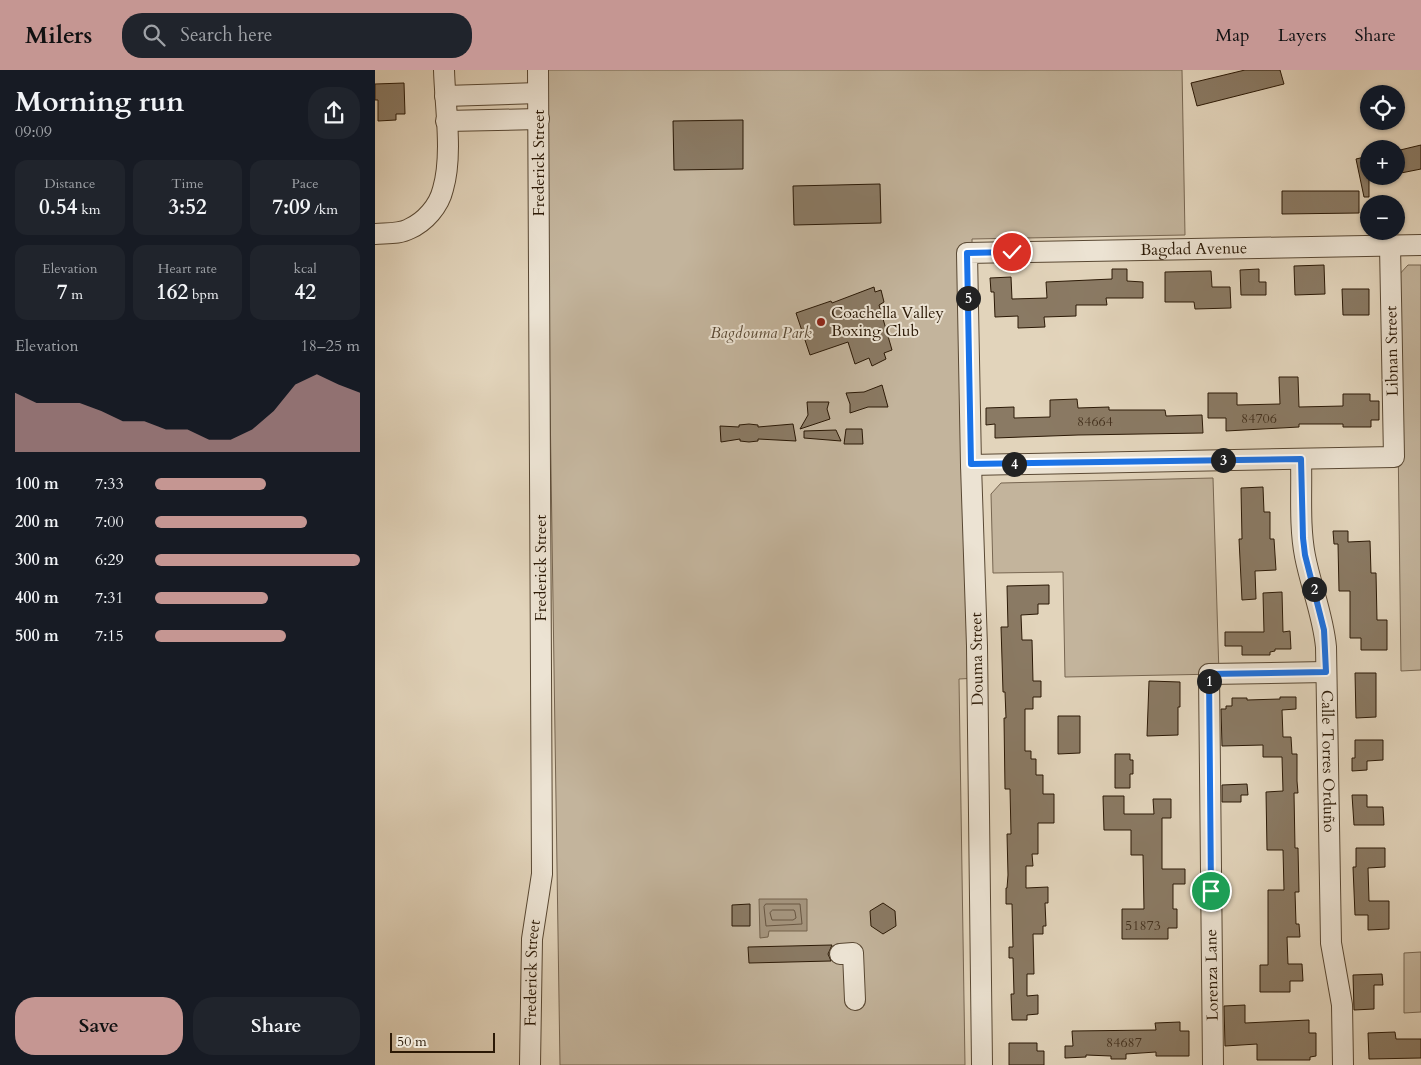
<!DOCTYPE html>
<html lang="en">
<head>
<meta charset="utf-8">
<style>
	:root { --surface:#171b24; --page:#20242c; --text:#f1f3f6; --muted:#9ea1a6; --accent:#c59692 }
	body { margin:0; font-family:Cardo,serif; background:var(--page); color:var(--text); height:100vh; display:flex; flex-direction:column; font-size:19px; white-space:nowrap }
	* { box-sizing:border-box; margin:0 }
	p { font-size:16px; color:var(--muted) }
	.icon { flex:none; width:28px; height:28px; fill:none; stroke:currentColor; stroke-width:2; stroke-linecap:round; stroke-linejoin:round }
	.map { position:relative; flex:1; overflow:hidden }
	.details { display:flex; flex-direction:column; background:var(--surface); width:375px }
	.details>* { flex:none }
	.buttons { position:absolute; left:985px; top:15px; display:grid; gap:10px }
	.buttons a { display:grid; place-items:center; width:45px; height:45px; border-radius:50%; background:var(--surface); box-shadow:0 1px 4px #0004; font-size:25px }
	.scale { position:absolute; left:15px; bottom:12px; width:105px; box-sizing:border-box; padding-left:5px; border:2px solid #2b1906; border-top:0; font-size:14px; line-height:18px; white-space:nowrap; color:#2b1906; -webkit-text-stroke:4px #ece3d3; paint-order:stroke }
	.pin { position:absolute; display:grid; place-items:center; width:42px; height:42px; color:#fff; margin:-21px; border:2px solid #fff; border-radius:50%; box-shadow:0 1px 5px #0007 }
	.km { position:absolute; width:25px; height:25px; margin:-12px; border-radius:50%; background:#222; color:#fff; font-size:14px; line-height:25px; text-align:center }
	.round { display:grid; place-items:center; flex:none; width:52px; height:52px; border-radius:20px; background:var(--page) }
	.summary { display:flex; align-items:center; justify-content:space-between; height:85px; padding:0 15px }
	h1 { font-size:28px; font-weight:700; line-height:38px }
	.metrics { display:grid; grid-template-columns:repeat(3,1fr); gap:8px; height:85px; padding:5px 15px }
	.metrics div { display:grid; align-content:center; border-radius:12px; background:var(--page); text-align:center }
	.metrics b { font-size:21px; font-weight:700 }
	.metrics small { font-size:14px; font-weight:400 }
	.metrics p { font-size:14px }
	.chart { height:140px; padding:10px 15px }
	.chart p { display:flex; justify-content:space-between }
	.chart svg { width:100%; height:90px; margin-top:5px; fill:var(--accent); opacity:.7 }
	.cta { display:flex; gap:10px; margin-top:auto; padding:10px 15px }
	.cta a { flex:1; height:58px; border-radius:20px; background:var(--accent); color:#111; font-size:20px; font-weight:700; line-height:58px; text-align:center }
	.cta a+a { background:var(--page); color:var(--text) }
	ul { padding:0 15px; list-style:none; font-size:16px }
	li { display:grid; grid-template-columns:80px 60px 1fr; align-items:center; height:38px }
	li i { height:12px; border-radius:6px; background:var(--accent) }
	header { display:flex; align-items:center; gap:30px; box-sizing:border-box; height:70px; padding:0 25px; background:var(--accent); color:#111 }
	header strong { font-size:24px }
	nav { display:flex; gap:28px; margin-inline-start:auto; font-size:18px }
	.search { width:350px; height:45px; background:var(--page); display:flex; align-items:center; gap:12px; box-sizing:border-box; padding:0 18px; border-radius:20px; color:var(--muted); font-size:19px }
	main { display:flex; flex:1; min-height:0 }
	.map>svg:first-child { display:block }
	.green { fill:#c3b49c; stroke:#776651 }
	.water { fill:#a4947d; stroke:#74634d }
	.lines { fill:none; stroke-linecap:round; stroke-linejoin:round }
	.shore { stroke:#685642; stroke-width:1 }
	.building { fill:#8a7a64; stroke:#2b1906 }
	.minor-casing { stroke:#594833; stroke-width:22 }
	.minor { stroke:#ece3d3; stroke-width:20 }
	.route-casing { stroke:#fff; stroke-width:10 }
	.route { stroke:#1a73e8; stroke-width:6 }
	.poi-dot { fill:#8f2418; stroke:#ece3d3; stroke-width:2 }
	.labels { text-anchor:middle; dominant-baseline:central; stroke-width:4; stroke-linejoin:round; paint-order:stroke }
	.number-label { font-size:14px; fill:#43311e }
	.street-label { font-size:16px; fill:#2b1906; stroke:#ece3d3 }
	.poi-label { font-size:16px; fill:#2b1906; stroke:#ece3d3; text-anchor:start }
	.park-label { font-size:16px; font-style:italic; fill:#594833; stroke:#ece3d3 }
</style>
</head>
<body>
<header>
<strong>Milers</strong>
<div class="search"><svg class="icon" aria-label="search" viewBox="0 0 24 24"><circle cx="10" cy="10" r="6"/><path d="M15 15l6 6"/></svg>Search here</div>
<nav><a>Map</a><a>Layers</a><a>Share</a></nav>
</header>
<main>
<section class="details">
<div class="summary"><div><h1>Morning run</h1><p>09:09</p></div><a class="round"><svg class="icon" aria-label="share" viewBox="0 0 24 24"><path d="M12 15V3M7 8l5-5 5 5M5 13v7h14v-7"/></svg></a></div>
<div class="metrics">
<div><p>Distance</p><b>0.54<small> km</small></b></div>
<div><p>Time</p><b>3:52</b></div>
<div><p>Pace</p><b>7:09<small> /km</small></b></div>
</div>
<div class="metrics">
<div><p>Elevation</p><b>7<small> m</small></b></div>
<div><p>Heart rate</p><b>162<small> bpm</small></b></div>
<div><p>kcal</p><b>42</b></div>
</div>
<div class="chart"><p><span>Elevation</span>18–25 m</p>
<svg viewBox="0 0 160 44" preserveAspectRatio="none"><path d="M0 44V15L10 20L20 20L30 20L40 24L50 29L60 29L70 33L80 33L90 38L100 38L110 33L120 24L130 11L140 6L150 11L160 15V44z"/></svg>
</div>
<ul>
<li><b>100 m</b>7:33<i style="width:54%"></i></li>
<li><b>200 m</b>7:00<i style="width:74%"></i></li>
<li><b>300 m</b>6:29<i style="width:100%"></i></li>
<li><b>400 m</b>7:31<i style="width:55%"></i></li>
<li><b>500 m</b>7:15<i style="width:64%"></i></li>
</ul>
<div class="cta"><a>Save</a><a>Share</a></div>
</section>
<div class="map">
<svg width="1046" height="995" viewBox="0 0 1046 995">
	<rect width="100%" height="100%" fill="#e2d4bb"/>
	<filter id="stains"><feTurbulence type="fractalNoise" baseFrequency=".004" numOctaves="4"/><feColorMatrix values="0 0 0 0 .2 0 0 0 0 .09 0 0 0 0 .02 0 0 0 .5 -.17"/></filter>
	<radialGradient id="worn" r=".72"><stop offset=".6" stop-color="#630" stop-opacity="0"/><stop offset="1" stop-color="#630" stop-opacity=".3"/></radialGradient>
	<path class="green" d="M 170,0 L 807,0 L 810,165 L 597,169 L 603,608 L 584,609 L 590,995 L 185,995 Z
		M 1033,195 L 1046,195 L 1046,600 L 1026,601 L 1021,208 Z
		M 838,408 L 844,604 L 690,607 L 688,502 L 618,503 L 616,424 L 626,413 Z
		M 1046,882 L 1046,942 L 1029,943 L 1029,883 Z"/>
	<path class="water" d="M 384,829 L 432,829 L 432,861 L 394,861 L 393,867 L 385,868 Z"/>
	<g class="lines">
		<path class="shore" d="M 391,834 L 425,834 L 427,854 L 391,856 L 389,837 Z
			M 398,840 L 419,840 L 420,842 L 421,848 L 418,850 L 397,850 L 395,843 Z"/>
	</g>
	<path class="building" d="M 870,0 L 905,0 L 909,14 L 822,36 L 816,13 Z
		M 29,13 L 30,44 L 21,44 L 21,50 L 3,51 L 3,30 L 0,30 L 0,14 Z
		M 368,50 L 368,99 L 299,100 L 298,51 Z
		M 1046,75 L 1046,99 L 1021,104 L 1021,81 Z
		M 994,86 L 994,127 L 989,127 L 981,89 Z
		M 505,114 L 506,153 L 419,155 L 418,116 Z
		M 907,121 L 984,121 L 984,143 L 907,144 Z
		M 949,195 L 950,224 L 920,225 L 919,196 Z
		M 737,199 L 752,199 L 752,211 L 768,212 L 768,228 L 731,228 L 732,235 L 701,235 L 701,246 L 669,247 L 670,257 L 643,258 L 643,246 L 620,247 L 619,222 L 616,222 L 615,208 L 636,207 L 637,229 L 672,228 L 671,212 L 737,209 Z
		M 884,199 L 884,212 L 891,212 L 891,225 L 866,225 L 865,200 Z
		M 836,201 L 837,217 L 855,217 L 856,238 L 820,239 L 819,232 L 790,232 L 790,202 Z
		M 499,217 L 500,222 L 506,220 L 509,232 L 504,235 L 517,280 L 509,283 L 511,289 L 497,296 L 494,288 L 480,294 L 473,272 L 435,285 L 421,243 L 456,231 L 457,233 Z
		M 967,219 L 994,219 L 994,245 L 968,245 Z
		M 904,307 L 923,307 L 924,337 L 968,336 L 968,324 L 995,324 L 995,331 L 1004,331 L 1004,350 L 996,350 L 996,357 L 968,357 L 968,354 L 924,354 L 924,357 L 851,361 L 851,348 L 833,348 L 833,323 L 862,323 L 862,335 L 905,334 Z
		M 507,315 L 513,337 L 493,337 L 475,343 L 475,334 L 471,323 L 489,322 Z
		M 702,329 L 703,338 L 734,337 L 734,340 L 790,340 L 791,346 L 827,345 L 828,363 L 703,365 L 620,368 L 620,354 L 611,355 L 611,338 L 639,337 L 639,348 L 675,347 L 675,330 Z
		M 432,332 L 454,332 L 452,339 L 455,349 L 425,359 L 433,345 Z
		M 374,354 L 383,355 L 383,357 L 418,354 L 421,371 L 383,369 L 383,371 L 374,372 L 365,371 L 365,369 L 346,372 L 345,356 L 364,357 L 364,355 Z
		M 471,359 L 487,359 L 488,374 L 469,374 Z
		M 461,360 L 466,371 L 429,368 L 429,361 Z
		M 888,417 L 889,442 L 895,442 L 895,469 L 899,469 L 901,500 L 880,501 L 881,529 L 867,530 L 864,469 L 867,469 L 866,418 Z
		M 958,461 L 973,461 L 973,472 L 995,471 L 996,503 L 1001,503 L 1002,550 L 1012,550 L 1012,580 L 986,580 L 986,568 L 975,568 L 975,521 L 964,521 L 963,474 L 959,474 Z
		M 674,515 L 674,534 L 663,534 L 663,544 L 646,545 L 647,570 L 657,570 L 658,611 L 666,611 L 666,627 L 658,627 L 658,639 L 650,639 L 650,681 L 656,681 L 656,689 L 661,689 L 661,705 L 668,705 L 668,724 L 679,724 L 679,753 L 663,753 L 663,784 L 657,784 L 658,796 L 651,796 L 651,818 L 673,817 L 673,833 L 670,833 L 671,856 L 668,856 L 668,864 L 658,864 L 659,904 L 652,904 L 652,926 L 663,925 L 663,944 L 652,945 L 652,950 L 637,950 L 636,924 L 639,924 L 638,888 L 634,888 L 634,877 L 638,877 L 637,834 L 631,834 L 631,818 L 632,818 L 633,805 L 632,764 L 636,764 L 635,719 L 630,719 L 629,648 L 631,648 L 630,622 L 628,622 L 626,557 L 633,557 L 632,516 Z
		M 907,522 L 908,562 L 915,561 L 916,579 L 900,579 L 900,581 L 895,582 L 895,585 L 867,585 L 867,576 L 850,576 L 850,562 L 889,562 L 888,523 Z
		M 980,603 L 1001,603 L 1001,647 L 981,648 Z
		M 774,611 L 805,612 L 805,637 L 803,637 L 803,665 L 772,666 Z
		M 905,627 L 921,627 L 921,639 L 907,640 L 908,667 L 916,667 L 917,684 L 922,684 L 922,711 L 923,723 L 919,723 L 920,778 L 923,778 L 924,822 L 920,822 L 921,854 L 924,854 L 925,867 L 912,867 L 913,894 L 927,894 L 928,911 L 915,911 L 915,922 L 885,922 L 885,895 L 893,895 L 893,820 L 909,820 L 908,780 L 892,780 L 891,722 L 908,721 L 907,687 L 888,687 L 888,675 L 847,676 L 846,639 L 851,639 L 851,636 L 857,636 L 857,628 L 872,628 L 872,630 L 905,629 Z
		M 683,646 L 705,646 L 705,683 L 683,684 Z
		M 980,670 L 1008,670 L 1008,690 L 992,691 L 992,700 L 977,701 L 977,688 L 980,688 Z
		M 740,684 L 755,684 L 755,690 L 758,690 L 758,704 L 755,704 L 755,718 L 740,718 Z
		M 872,714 L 873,725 L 866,725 L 866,732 L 847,732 L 847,715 Z
		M 977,725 L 992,725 L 992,737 L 1008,737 L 1009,755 L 979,755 Z
		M 728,726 L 749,726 L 749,744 L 779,744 L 778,729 L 796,729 L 796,748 L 787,748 L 787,799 L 810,799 L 810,814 L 798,814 L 798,839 L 802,839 L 802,858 L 793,858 L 793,869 L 747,869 L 747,839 L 769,839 L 768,785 L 756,785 L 756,760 L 729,760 Z
		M 981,778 L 1010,778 L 1010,797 L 993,798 L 994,831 L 1014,831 L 1014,859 L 993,860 L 993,845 L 980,845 L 978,797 L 981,797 Z
		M 508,833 L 520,841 L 521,856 L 508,864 L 496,856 L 495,841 Z
		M 375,834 L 375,856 L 357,856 L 357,835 Z
		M 457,875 L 453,884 L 456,891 L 374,893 L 373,877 Z
		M 1007,904 L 1008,915 L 999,915 L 999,939 L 979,940 L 978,905 Z
		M 870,935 L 870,953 L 934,950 L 934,963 L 941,963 L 941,986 L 935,987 L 935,990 L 882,990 L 882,974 L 850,976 L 849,936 Z
		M 805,952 L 805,961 L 814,961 L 814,986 L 781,986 L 781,982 L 751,984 L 751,989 L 736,989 L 736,986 L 711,985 L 711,987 L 690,988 L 690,976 L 698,976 L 697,961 L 781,960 L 780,953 Z
		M 1020,962 L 1021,969 L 1046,969 L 1046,988 L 994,989 L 993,963 Z
		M 634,973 L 662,973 L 662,981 L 669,981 L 669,995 L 634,995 Z"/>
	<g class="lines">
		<g class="minor-casing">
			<g id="minor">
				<path d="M 70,26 L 163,23"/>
				<path d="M 71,51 L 164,49"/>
				<path d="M 0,164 C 11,163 25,164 34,159 C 50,152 64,136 68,119 C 78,85 70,36 69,0"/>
				<path id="s1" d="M 926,389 C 927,421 924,455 930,486 C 936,517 948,545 951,577 L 956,873 L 967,935 L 968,995"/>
				<path d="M 596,395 L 1019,387 L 1015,176"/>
				<path d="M 465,884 L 478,883 L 480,930"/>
				<path id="s2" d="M 155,995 L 157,869 L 167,804 L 163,0"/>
				<path id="s3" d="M 607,995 L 602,576 L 596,395 L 592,183 L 1046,175"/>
				<path d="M 838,995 L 834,604 L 951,602"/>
			</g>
		</g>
		<use href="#minor" class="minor"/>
	</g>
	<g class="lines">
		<g class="route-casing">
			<path id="route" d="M 637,182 L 592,183 L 596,394 L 926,389 L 928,468 L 930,485 L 949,560 L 951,602 L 834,604 L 836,821"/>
		</g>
		<use href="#route" class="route"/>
	</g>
	<circle class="poi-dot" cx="446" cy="252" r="5"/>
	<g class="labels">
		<g class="number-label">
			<text x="884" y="348">84706</text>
			<text x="720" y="351">84664</text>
			<text x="768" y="855">51873</text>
			<text x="749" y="972">84687</text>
		</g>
		<g class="street-label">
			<text transform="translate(164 93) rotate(-90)">Frederick Street</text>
			<text stroke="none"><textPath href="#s3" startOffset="1039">Bagdad Avenue</textPath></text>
			<text transform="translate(1017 281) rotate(-91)">Libnan Street</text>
			<text transform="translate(166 498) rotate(-90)">Frederick Street</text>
			<text transform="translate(602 589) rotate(-91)">Douma Street</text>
			<text stroke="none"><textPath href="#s1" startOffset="305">Calle Torres Orduño</textPath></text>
			<text stroke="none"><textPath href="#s2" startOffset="92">Frederick Street</textPath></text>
			<text transform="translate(837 905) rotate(-91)">Lorenza Lane</text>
		</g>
		<g class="poi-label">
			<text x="456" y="243">Coachella Valley<tspan x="456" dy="18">Boxing Club</tspan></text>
		</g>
		<g class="park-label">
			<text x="386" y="263">Bagdouma Park</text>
		</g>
	</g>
	<rect width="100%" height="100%" filter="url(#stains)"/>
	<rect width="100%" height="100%" fill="url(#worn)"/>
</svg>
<div class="buttons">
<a><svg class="icon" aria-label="locate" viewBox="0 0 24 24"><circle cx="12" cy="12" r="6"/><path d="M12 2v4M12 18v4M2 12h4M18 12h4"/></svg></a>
<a>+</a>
<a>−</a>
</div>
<div class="scale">50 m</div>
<div class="pin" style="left:836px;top:821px;background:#1e9e55"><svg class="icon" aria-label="arrive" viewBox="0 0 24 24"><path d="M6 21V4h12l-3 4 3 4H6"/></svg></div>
<div class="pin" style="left:637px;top:182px;background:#d93025"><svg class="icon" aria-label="check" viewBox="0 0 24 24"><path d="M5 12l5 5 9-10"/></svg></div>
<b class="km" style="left:834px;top:611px">1</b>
<b class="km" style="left:939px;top:519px">2</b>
<b class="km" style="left:848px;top:390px">3</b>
<b class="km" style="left:639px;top:394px">4</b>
<b class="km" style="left:593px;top:228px">5</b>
</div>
</main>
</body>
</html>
